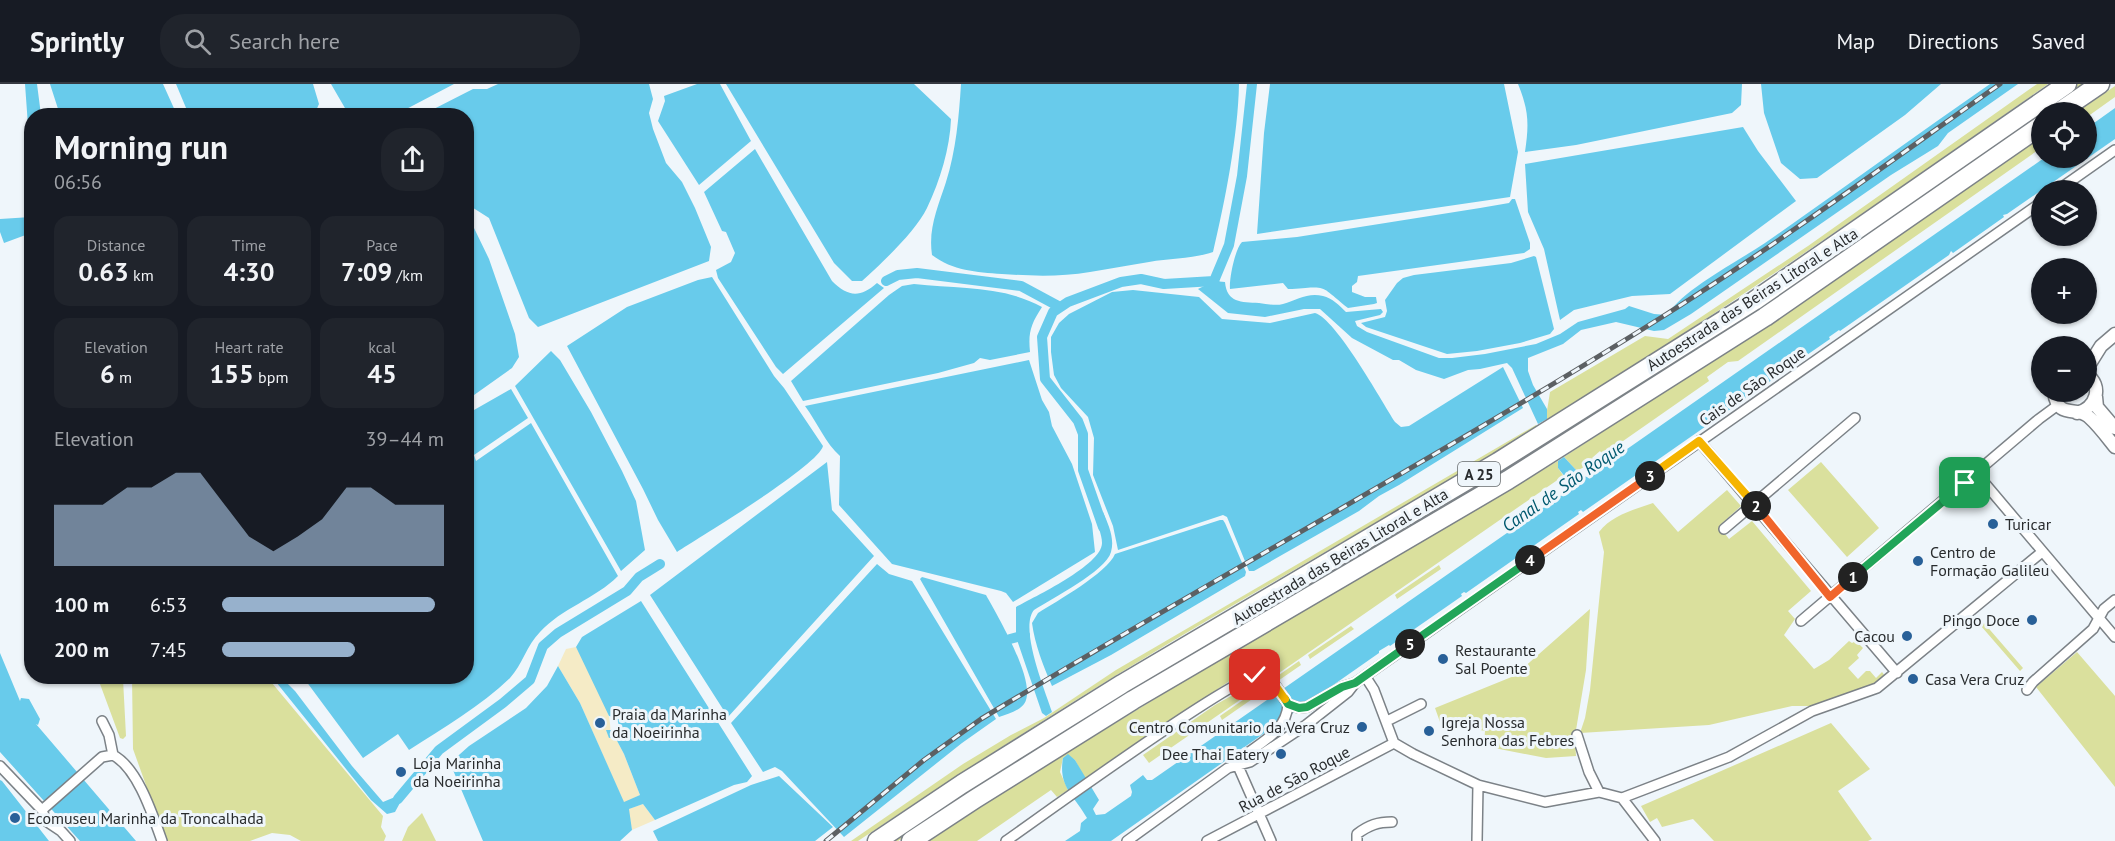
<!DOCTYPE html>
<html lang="en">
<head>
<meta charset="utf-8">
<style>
	:root { --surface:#171b24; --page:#20242c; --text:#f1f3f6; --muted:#9ea1a6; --line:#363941; --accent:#97b1cc }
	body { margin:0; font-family:"PT Sans",sans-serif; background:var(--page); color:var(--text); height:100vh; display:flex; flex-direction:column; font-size:22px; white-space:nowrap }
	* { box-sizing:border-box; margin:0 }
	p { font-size:20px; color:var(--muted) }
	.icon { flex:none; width:33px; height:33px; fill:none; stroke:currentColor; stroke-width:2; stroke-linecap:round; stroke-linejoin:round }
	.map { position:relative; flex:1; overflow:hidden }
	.sheet { position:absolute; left:24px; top:24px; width:450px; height:576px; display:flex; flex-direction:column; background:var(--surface); border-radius:24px; box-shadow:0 2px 4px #0004 }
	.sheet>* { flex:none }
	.controls { position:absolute; left:2031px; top:18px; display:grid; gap:12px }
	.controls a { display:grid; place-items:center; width:66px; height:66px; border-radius:50%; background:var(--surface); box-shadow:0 2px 4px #0004; font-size:30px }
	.pin { position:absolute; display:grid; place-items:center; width:51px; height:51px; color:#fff; margin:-26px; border-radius:12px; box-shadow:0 3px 9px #0006 }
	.km { position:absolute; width:30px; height:30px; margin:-15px; border-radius:50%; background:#222; color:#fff; font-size:16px; line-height:30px; text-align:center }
	.round { display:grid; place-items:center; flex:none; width:63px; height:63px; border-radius:24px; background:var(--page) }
	.summary { display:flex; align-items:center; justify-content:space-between; height:102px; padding:0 30px }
	h1 { font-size:33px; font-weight:700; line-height:45px }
	.metrics { display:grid; grid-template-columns:repeat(3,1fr); gap:9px; height:102px; padding:6px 30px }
	.metrics div { display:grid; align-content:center; border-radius:15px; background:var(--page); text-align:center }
	.metrics b { font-size:26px; font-weight:700 }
	.metrics small { font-size:16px; font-weight:400 }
	.metrics p { font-size:16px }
	.chart { height:168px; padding:12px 30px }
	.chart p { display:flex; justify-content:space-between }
	.chart svg { width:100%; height:108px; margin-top:6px; fill:var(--accent); opacity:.7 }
	ul { padding:0 30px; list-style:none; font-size:20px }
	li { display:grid; grid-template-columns:96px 72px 1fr; align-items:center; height:45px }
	li i { height:15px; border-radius:8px; background:var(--accent) }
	header { display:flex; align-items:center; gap:36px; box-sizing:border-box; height:84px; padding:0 30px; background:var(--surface); border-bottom:2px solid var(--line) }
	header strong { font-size:28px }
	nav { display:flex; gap:33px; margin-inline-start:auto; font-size:21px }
	.search { width:420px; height:54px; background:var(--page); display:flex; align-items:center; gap:15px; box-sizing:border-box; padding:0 21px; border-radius:24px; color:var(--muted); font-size:22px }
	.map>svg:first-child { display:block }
	.green { fill:#dae09d }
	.sand { fill:#f5ebc6 }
	.water { fill:#68cbeb }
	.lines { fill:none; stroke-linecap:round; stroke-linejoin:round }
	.canal { stroke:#68cbeb; stroke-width:10 }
	.minor-casing { stroke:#7c8287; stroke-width:12 }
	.tertiary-casing { stroke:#7c8287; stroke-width:15 }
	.motorway-casing { stroke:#7c8287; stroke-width:21 }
	.minor { stroke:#fff; stroke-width:9 }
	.tertiary { stroke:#fff; stroke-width:12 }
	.motorway { stroke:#fff; stroke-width:18 }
	.rail-casing { stroke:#5c6063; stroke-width:5 }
	.rail { stroke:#eff6fb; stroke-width:3; stroke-dasharray:9; stroke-linecap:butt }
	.split-1-casing { stroke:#fff; stroke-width:12 }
	.split-2-casing { stroke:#fff; stroke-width:12 }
	.split-3-casing { stroke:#fff; stroke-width:12 }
	.split-4-casing { stroke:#fff; stroke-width:12 }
	.split-5-casing { stroke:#fff; stroke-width:12 }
	.split-6-casing { stroke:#fff; stroke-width:12 }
	.split-7-casing { stroke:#fff; stroke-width:12 }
	.split-1 { stroke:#22a559; stroke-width:8 }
	.split-2 { stroke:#f0652b; stroke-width:8 }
	.split-3 { stroke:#f5b400; stroke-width:8 }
	.split-4 { stroke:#f0652b; stroke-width:8 }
	.split-5 { stroke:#22a559; stroke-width:8 }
	.split-6 { stroke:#22a559; stroke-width:8 }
	.split-7 { stroke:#f5b400; stroke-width:8 }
	.poi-dot { fill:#286098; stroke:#eff6fb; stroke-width:2 }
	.labels { text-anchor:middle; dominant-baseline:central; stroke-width:6; stroke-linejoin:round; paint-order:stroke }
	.shield { fill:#eff6fb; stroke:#64696c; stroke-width:1.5 }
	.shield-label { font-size:15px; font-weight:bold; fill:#292c2e }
	.street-label { font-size:16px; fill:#292c2e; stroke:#eff6fb }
	.poi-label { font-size:16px; fill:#292c2e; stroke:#eff6fb; text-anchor:start }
	.water-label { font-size:18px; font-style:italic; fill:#00596f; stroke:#eff6fb }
</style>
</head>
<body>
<header>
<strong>Sprintly</strong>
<div class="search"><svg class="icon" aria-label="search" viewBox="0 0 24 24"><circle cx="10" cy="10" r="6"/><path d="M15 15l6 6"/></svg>Search here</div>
<nav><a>Map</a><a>Directions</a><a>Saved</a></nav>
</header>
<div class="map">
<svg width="2115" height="757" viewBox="0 0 2115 757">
	<rect width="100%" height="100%" fill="#eff6fb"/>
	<path class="green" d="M 2037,0 L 2048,0 C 1884,116 1718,230 1548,336 L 1546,333 L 1550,308 L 1645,252 L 1668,255 L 1808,162 Z
		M 2078,0 L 2088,0 L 2047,28 L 2042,28 L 2041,32 L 1760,226 L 1556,357 L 1554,352 L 1921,109 Z
		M 2115,2 L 2115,13 L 2087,33 L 2086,28 L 2077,28 Z
		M 2041,53 L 2041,64 L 1738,277 L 1728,278 L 1707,293 L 1709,297 L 1603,371 L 1600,367 L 1592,374 L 1594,377 L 1577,387 L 1564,373 L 1796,221 Z
		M 1536,341 L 1537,343 C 1432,407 1326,467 1220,529 C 1097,601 977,678 858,757 L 851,757 L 963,680 L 1011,651 L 1044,634 L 1116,586 Z
		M 1548,356 L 1550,361 L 991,696 L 898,757 L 888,757 L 1100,621 Z
		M 1558,377 L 1558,384 L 1565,394 L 1556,397 L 1149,679 L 1143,671 L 1215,621 L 1240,607 L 1243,609 L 1259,600 L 1263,591 L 1261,586 L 1254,586 L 1234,594 L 1085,695 L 1075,676 L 1068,671 L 1063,674 L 1060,688 L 1068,706 L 1057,713 L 1051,706 L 977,757 L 929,757 C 1134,622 1347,501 1558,377 Z
		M 1821,378 L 1879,444 L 1847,473 L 1788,406 Z
		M 1727,406 L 1741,422 L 1719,442 L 1729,455 L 1752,437 L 1811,507 L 1788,527 L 1795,535 L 1784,551 L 1814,585 L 1829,576 L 1849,557 L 1852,559 L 1856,557 L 1863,564 L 1857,571 L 1859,574 L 1848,584 L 1858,595 L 1866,587 L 1870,587 L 1876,594 L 1882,588 L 1885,592 L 1870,602 L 1810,622 L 1792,622 L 1709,641 L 1580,649 L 1585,634 L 1590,606 L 1604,468 L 1599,448 C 1612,431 1633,426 1653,419 L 1678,448 Z
		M 1439,481 L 1441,485 L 1397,515 L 1395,511 Z
		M 1590,525 L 1586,586 L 1575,652 L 1576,672 L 1546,674 L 1484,662 L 1485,647 L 1440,638 L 1435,624 L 1514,592 Z
		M 1984,539 L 2023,584 L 2020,587 L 1981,542 Z
		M 1351,542 L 1354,545 L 1310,575 L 1308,571 Z
		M 2077,568 L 2115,612 L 2115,703 L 2036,603 Z
		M 1299,577 L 1301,581 L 1222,636 L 1220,632 Z
		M 132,593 L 267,593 L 383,732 L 381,743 L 386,752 L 384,757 L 301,757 L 290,751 L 272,749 L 250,757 L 166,757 L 133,665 Z
		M 111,595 L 123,595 L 126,652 L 123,655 L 120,654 L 100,600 Z
		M 1831,639 L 1870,685 L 1838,707 L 1872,755 L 1868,757 L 1714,757 L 1693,735 L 1662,743 L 1657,734 L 1650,738 L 1641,722 Z
		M 422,729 L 436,757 L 402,757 L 408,743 Z"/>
	<path class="sand" d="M 576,563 C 588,586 617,628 609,654 L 615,653 L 624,670 L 640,711 L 624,719 L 580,619 L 558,582 L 566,565 Z
		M 643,720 L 655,736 L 632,746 L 628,725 Z"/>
	<path class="water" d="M 25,0 L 37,0 L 41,31 L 32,32 L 31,83 Z
		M 50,0 L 163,0 L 177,31 L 60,31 Z
		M 176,0 L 313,0 L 319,20 L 314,31 L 189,31 Z
		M 331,0 L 454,0 L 395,31 L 349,31 Z
		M 498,0 L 649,0 L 653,15 L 649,29 L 653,45 L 666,79 L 682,98 L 695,124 L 711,163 L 709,177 L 538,243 L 529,234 L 489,134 L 467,120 L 466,32 L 422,31 L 473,5 L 487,5 Z
		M 697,0 L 720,0 L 751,57 L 699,101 L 658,37 L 665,17 L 664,12 Z
		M 726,0 L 914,0 L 951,35 C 950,64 940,97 927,124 C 916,147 882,179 862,197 L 852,197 L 834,179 Z
		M 961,0 L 1239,0 C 1238,52 1225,117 1213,168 C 1193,175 1170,174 1149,178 C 1129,181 1110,185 1090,188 C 1061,193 1031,192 1002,190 C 976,188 953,187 932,171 C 928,144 938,123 946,98 C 956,67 959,32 961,0 Z
		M 1270,0 L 1504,0 L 1518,68 L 1510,113 L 1257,150 L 1264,49 Z
		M 1518,0 L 1742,0 L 1741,21 L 1732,29 L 1576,61 L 1525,68 C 1529,40 1529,27 1518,0 Z
		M 1761,0 L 1941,0 L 1905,31 L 1817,94 L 1800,95 L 1781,79 L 1764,29 Z
		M 1990,0 L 2018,0 L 1948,49 L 1938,62 L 1891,91 L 1691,230 L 1664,246 L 1654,247 L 1616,238 L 1581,246 L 1563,260 L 1528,274 L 1528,287 L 1533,301 L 1547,325 L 1547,335 L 1538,340 L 1512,284 L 1507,279 L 1480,285 L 1468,286 L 1444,295 L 1416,286 L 1399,276 L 1393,276 L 1352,254 L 1320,225 L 1304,225 L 1265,233 L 1228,229 L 1198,205 L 1214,197 L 1225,198 C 1227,219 1241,218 1259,219 C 1267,220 1276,222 1283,220 C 1297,216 1308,208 1323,212 C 1332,214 1340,222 1346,228 L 1381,225 L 1383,228 L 1380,231 L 1355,237 L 1357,242 L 1367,248 L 1439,274 L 1452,274 L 1485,270 L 1536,260 L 1560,250 L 1578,238 L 1625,225 L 1629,222 L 1654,230 L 1667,231 C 1685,204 1737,178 1765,159 C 1841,106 1915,52 1990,0 Z
		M 2115,24 L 2115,55 L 2007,130 L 2003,131 L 2004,133 L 1953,169 L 1951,167 L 1949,171 L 1840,247 L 1839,246 L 1829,253 L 1830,255 L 1778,291 L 1777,289 L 1771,294 L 1772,296 L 1739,319 L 1737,317 L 1731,322 L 1732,324 L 1583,428 L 1581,426 L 1578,428 L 1579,430 L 1466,509 L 1464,508 L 1461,510 L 1462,512 L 1390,562 L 1389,561 L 1379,567 L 1379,569 L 1236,669 L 1233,669 L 1232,672 L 1111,757 L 1065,757 L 1080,747 L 1081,739 L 1087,734 C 1074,711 1058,703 1063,674 L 1068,670 L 1075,676 L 1099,716 L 1093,725 L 1096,731 L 1105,730 L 1131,712 L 1132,708 L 1130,701 L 1143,691 L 1147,696 L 1152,696 L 1563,410 L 1562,406 L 1570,399 L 1558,384 L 1558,377 L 1564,373 L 1577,387 L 1577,396 L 1584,392 L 1587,393 L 2044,74 L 2086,74 L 2087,44 Z
		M 1743,43 L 1758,67 L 1796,117 L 1670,210 L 1632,212 L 1574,226 L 1560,236 L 1544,165 L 1528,128 L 1525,80 Z
		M 755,65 L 832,197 C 848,213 860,214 877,199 L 884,204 L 783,290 L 776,283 L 718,194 L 716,186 L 731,178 L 735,169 L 726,148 L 722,147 L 704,108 Z
		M 1512,115 L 1515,115 L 1530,159 L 1530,165 L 1524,169 L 1358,192 L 1357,198 L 1352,202 L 1352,208 L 1365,213 L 1376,213 L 1377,219 L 1374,220 L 1348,224 C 1319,201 1329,202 1292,205 L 1288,205 L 1283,199 L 1230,205 C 1229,195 1235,165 1242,158 L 1297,153 L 1480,124 L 1509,119 Z
		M 31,133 L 31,149 L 4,159 L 0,148 L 0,135 Z
		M 467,139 L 474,144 L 489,175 L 515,250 L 519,273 L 512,284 L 467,316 Z
		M 1534,172 L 1536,173 L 1554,245 L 1550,250 L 1520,259 L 1477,267 L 1447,270 L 1366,243 L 1361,239 L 1385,233 L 1387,227 L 1385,216 L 1397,199 L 1403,194 L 1414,191 L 1511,179 Z
		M 712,193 L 774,292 L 784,304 L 823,362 C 818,382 700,453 677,468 L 658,436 L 643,405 L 567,262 L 627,223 L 698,196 Z
		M 914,200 C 958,205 1002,201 1042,223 C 1031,240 1028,248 1030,268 L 990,276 L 980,274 L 974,279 L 938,289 L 803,317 L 791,297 L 889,211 L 902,202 Z
		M 1133,206 L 1199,213 L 1222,235 L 1270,239 L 1315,229 C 1336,235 1381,316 1395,338 L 1401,343 L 1409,342 L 1503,283 L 1523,324 L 1399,401 L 1379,412 L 1359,427 L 1254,487 L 1249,487 L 1227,433 L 1223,431 L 1118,466 L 1113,442 L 1093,391 L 1094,354 L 1088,333 L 1061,304 L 1054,291 L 1051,268 L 1051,253 L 1059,239 L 1069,230 L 1112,208 Z
		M 551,267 L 560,276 L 591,328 L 622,387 L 636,417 L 645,466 L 621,487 L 515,302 Z
		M 1029,276 L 1042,316 L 1049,328 L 1052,342 L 1072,380 L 1092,440 L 1095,468 L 1013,518 L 1006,509 L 1001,507 L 892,480 L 839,421 L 840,372 C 826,360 817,338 805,322 Z
		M 511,305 L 528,334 L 474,371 L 476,377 L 531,339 L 618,492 C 595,515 562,524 540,548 C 527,561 522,581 510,594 C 481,622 443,644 409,666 L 398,650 L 363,674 L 303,593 L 466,592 L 466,411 L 469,409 L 470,403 L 466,393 L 467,330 Z
		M 827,378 L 832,426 L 874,472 L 728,633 L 650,511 Z
		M 1103,428 C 1108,440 1115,454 1111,468 C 1106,487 1051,515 1034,526 C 1019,544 1045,606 1052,628 L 1046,632 L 1042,629 L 1016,553 L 1016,523 C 1034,513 1102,481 1102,459 C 1102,451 1097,440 1095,432 Z
		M 1220,436 L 1223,436 L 1225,439 L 1246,488 L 1245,492 L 1111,571 L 1052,602 C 1043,581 1035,561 1032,539 L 1038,529 C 1057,517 1107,489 1115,470 Z
		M 877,480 L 889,490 L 912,497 L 996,635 L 962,659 L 844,753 L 782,687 L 775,683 L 763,688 L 731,639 Z
		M 922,493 L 986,511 C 997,531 1034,593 1026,616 C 1023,626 1008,630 999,633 L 920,495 Z
		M 641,517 L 752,692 L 747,698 L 734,701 L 655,736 L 643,720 L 629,725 L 632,746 L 620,757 L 483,757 L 450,679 L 469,662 L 526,624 L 547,602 L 558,582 L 580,619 L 624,718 L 640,711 L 624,670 L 615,653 L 609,654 L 606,646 L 611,646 L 619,642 L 617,634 L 609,632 L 576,563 L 582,553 Z
		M 0,569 L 20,617 L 21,614 L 29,615 L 40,635 L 38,641 L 36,640 L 136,757 L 80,757 L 0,668 Z
		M 272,593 L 281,593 L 295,607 L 352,682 L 383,718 L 395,713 L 401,717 L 395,728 L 387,730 L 371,716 Z
		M 779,692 L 833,743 L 815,757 L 658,757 L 653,747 L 751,701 Z
		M 0,696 L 2,697 L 49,757 L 0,757 Z"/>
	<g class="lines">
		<path class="canal" d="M 886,197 L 898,191 L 917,189 L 1021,202 L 1060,223
			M 1219,210 L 1214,197 L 1229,161 L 1242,92 L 1252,0
			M 1103,443 L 1083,386 L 1083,350 L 1078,337 L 1045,295 L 1042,253 L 1053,228 L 1068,218 L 1121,198 L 1141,195 L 1164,200 L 1214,197
			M 1010,555 L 1025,551
			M 398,715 L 439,666 L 503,619 L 530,596 L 543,562 L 558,549 L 627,507 L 639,493 L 660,480"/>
		<g class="minor-casing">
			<path id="minor" d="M 2058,106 L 2115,66
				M 1699,357 L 1897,589
				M 1976,389 L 2115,553
				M 1724,445 L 1855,334
				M 1801,537 L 2039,335 L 2058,321
				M 1365,592 L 1374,606 L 1394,659
				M 2027,606 L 2033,598 L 2093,545 L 2104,525 L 2115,516
				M 1288,620 L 1299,624 L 1307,623 L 1342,603 L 1355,599
				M 102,637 L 109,651 L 113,671 C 138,684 153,732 162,757
				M 1387,637 L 1421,620
				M 1577,651 L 1589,688 L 1599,708
				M 1394,659 L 1413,670 L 1478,701 L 1545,718 L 1599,708 L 1622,714 L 1655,757
				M 0,682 L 42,726 L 46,737 L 61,747 L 70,757
				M 1238,682 L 1241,674 C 1261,658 1287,647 1288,620
				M 1238,682 L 1271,757
				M 1622,714 L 1729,673 L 1812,627 L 1877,604 L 2042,468
				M 42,726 L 102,673 L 113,671
				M 1006,757 C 1039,734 1238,589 1260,591 C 1273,592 1281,611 1288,620
				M 1127,757 L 1228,684 L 1250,678 L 1306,641 L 1348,608 L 1355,599 L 2042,118
				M 1207,757 L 1394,659
				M 1357,757 L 1357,750 C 1369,741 1378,738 1392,738
				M 1477,757 L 1478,701"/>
		</g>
		<g class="tertiary-casing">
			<path id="tertiary" d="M 2086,286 L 2101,262 L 2115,250
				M 2054,308 C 2058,337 2077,321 2089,333 C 2099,342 2107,353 2115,363
				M 2096,313 L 2097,323 L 2115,344
				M 2077,329 C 2096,324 2104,302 2086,290"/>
		</g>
		<g class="motorway-casing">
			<path id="motorway" d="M 2059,28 L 2100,0
				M 877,757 L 962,700 L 1122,600 L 1498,378 L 1754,217 L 2067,0
				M 911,757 L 975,715 L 1133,616 L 1508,396 L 1765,233 L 2042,41"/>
		</g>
		<use href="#minor" class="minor"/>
		<use href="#tertiary" class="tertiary"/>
		<use href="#motorway" class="motorway"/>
		<g class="rail-casing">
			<path id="rail" d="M 826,757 L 924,676 L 981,635 C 1207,498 1439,373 1662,233 C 1778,160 1888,79 2000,0"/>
		</g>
		<use href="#rail" class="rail"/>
	</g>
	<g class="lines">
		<g class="split-1-casing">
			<path id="split-1" d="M 1853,493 L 1965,399"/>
		</g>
		<g class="split-2-casing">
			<path id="split-2" d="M 1756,422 L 1830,513 L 1853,493"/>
		</g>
		<g class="split-3-casing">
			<path id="split-3" d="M 1650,392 L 1699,357 L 1756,422"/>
		</g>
		<g class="split-4-casing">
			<path id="split-4" d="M 1530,476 L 1650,392"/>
		</g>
		<g class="split-5-casing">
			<path id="split-5" d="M 1410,560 L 1530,476"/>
		</g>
		<g class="split-6-casing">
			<path id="split-6" d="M 1285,615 L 1288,620 L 1299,624 L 1307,623 L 1342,603 L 1355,599 L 1410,560"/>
		</g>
		<g class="split-7-casing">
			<path id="split-7" d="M 1255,591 C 1271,590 1276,604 1285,615"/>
		</g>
		<use href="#split-1" class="split-1"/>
		<use href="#split-2" class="split-2"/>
		<use href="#split-3" class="split-3"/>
		<use href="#split-4" class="split-4"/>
		<use href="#split-5" class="split-5"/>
		<use href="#split-6" class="split-6"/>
		<use href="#split-7" class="split-7"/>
	</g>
	<g class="poi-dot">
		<circle cx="1993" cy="440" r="6"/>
		<circle cx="1918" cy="477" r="6"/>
		<circle cx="2032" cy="536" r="6"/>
		<circle cx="1907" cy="552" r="6"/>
		<circle cx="1443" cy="575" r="6"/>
		<circle cx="1913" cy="595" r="6"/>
		<circle cx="600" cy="639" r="6"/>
		<circle cx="1362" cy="643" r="6"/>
		<circle cx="1429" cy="647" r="6"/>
		<circle cx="1281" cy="670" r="6"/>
		<circle cx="401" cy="688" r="6"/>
		<circle cx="15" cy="734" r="6"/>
	</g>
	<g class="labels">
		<rect class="shield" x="1458" y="378" width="42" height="24" rx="4.5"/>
		<g class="shield-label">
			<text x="1479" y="390">A 25</text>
		</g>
		<g class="street-label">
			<text transform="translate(1752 215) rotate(-33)">Autoestrada das Beiras Litoral e Alta</text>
			<text transform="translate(1752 302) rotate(-35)">Cais de São Roque</text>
			<text transform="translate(1340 472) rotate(-31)">Autoestrada das Beiras Litoral e Alta</text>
			<text transform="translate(1294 695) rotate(-28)">Rua de São Roque</text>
		</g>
		<g class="poi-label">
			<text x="2005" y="440">Turicar</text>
			<text x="1930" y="468">Centro de<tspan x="1930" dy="18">Formação Galileu</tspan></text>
			<text x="2020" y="536" text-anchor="end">Pingo Doce</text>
			<text x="1895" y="552" text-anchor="end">Cacou</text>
			<text x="1455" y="566">Restaurante<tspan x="1455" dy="18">Sal Poente</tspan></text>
			<text x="1925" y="595">Casa Vera Cruz</text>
			<text x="612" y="630">Praia da Marinha<tspan x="612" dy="18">da Noeirinha</tspan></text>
			<text x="1441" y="638">Igreja Nossa<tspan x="1441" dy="18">Senhora das Febres</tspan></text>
			<text x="1350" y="643" text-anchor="end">Centro Comunitario da Vera Cruz</text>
			<text x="1269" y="670" text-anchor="end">Dee Thai Eatery</text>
			<text x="413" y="679">Loja Marinha<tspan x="413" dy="18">da Noeirinha</tspan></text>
			<text x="27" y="734">Ecomuseu Marinha da Troncalhada</text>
		</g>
		<g class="water-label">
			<text transform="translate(1563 402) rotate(-35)">Canal de São Roque</text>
		</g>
	</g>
</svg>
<div class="controls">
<a><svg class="icon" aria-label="locate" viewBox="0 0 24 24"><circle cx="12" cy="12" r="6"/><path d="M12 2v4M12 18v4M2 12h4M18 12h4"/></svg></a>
<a><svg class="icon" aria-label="layers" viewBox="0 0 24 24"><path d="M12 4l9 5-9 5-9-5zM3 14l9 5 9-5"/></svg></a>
<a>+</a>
<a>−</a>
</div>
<div class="pin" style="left:1965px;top:399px;background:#1e9e55"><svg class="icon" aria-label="arrive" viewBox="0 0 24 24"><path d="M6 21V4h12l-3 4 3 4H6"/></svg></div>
<div class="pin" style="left:1255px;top:591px;background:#d93025"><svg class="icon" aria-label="check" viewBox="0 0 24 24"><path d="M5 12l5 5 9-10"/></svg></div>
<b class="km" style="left:1853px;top:493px">1</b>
<b class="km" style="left:1756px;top:422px">2</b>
<b class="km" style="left:1650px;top:392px">3</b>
<b class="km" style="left:1530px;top:476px">4</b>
<b class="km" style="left:1410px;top:560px">5</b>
<section class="sheet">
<div class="summary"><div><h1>Morning run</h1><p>06:56</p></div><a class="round"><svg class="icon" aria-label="share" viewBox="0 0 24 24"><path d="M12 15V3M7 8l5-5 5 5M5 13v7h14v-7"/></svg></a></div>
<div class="metrics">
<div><p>Distance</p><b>0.63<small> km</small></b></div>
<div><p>Time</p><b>4:30</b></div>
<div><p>Pace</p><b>7:09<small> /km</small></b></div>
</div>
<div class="metrics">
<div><p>Elevation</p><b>6<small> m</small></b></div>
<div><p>Heart rate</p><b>155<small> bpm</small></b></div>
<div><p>kcal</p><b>45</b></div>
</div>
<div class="chart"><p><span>Elevation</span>39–44 m</p>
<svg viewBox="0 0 160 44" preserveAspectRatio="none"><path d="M0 44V19L10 19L20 19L30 12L40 12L50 6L60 6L70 19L80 32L90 38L100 32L110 25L120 12L130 12L140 19L150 19L160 19V44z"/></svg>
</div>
<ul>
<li><b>100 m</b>6:53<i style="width:96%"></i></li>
<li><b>200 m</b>7:45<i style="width:60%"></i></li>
</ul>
</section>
</div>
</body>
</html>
